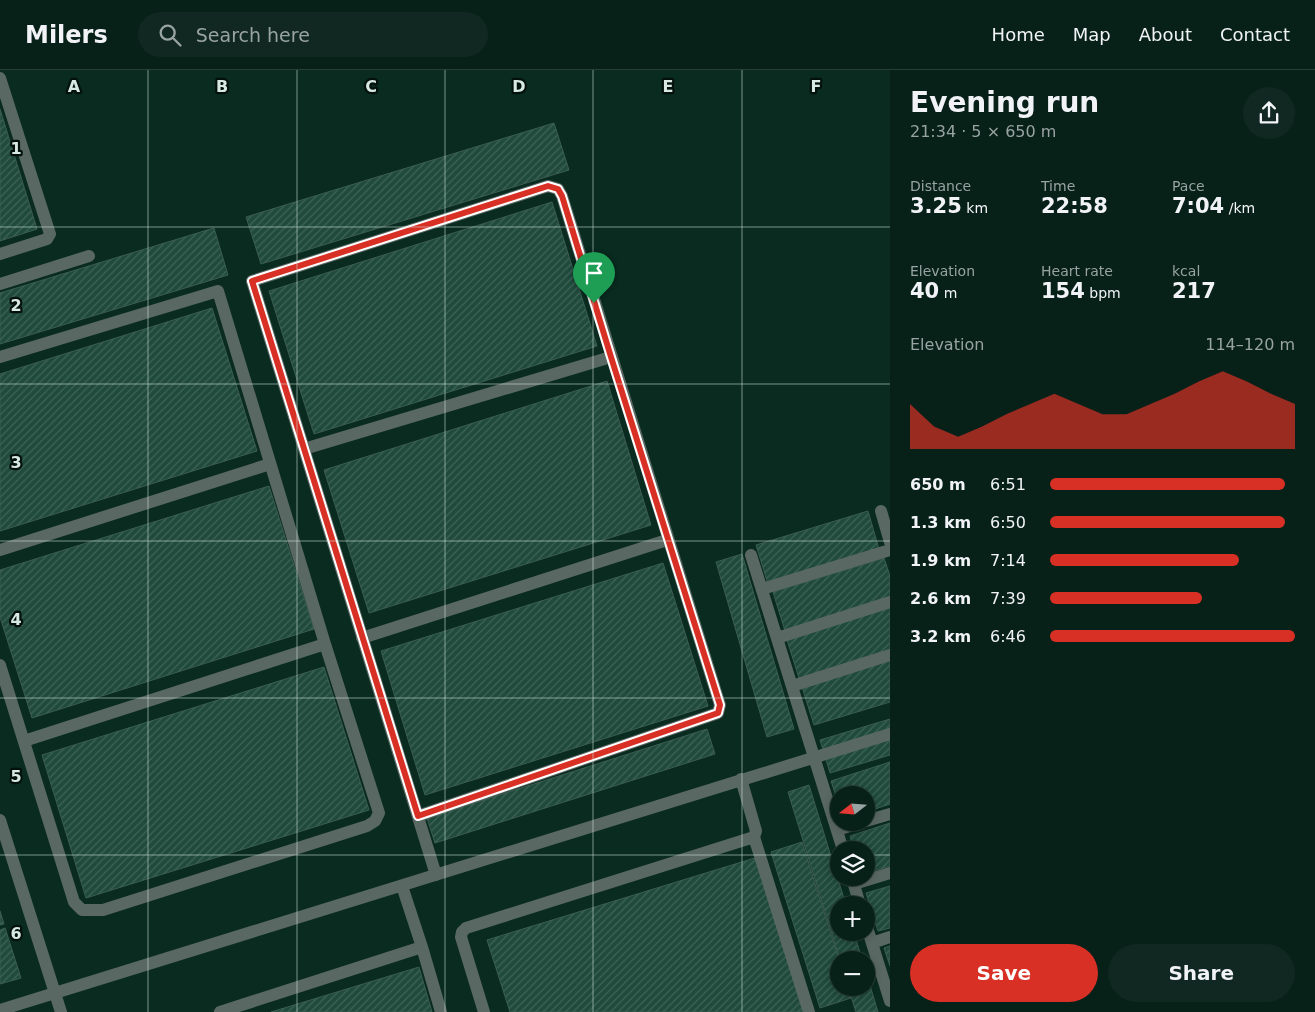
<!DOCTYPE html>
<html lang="en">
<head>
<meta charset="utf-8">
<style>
	:root { --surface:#072018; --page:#102821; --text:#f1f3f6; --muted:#98a3a2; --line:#283e37; --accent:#d93025 }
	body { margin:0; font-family:"DejaVu Sans",sans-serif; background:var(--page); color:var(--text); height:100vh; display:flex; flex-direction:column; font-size:19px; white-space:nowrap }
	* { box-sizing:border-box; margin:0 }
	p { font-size:16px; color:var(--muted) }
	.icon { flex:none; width:28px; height:28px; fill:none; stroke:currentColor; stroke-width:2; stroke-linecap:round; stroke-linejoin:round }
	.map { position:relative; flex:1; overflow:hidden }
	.side { display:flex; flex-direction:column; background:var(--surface); width:425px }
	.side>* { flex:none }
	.needle { width:32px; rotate:253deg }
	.fabs { position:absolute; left:830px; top:716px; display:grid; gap:10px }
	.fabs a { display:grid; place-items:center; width:45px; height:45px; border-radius:50%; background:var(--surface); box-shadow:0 2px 8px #0003,0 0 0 1px var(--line); font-size:25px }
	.pin { position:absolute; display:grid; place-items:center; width:42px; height:42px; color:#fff; margin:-51px -21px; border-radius:50% 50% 50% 0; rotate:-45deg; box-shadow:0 0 5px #0007 }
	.pin .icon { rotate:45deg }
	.round { display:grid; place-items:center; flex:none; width:52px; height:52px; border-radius:26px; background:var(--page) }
	.summary { display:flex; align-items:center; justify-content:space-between; height:85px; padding:0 20px }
	h1 { font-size:28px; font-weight:700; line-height:38px }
	.figures { display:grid; grid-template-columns:repeat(3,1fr); gap:8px; height:85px; padding:5px 20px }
	.figures div { display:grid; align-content:center }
	.figures b { font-size:21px; font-weight:700 }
	.figures small { font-size:14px; font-weight:400 }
	.figures p { font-size:14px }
	.chart { height:140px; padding:10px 20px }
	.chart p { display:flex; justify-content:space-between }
	.chart svg { width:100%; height:90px; margin-top:5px; fill:var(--accent); opacity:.7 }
	.primary-button { display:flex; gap:10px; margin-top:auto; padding:10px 20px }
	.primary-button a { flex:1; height:58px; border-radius:30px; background:var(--accent); color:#fff; font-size:20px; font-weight:700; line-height:58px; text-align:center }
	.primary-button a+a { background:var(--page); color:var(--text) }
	ul { padding:0 20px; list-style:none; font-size:16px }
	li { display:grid; grid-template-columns:80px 60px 1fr; align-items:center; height:38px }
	li i { height:12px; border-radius:6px; background:var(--accent) }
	header { display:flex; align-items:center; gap:30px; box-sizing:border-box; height:70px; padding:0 25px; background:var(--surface); border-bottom:1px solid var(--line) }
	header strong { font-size:24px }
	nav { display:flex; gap:28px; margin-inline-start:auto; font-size:18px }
	.search { width:350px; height:45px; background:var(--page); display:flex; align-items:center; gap:12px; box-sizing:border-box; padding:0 18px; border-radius:28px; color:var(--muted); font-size:19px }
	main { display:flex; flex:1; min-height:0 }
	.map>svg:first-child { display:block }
	.building { fill:url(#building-hatch); stroke:#3c5d51 }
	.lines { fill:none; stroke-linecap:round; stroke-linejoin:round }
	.minor { stroke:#5a6863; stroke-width:12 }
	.route-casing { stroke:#fff; stroke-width:10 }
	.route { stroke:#d93025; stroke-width:6 }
	.grid { fill:none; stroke:#d7e9e2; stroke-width:1; stroke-opacity:0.55 }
	.grid-label { font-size:16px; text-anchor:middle; font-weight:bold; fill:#d7e9e2; stroke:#04100c; stroke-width:4.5; stroke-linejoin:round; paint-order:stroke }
</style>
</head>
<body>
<header>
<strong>Milers</strong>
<div class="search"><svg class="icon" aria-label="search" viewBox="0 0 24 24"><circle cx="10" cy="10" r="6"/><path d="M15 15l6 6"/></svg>Search here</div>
<nav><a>Home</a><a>Map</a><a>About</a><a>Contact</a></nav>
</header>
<main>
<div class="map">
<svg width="890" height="942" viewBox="0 0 890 942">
	<defs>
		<pattern id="building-hatch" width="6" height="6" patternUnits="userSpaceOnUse" patternTransform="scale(1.25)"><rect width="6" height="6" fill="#1f4a3c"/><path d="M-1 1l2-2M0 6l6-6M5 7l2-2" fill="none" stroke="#3f6458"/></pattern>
	</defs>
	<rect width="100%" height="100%" fill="#092b20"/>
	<path class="building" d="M 0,39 L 37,159 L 0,171 Z
		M 554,53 L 569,100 L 261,194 L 246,147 Z
		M 552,132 L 597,276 L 314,364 L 269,221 Z
		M 214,158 L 228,205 L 0,274 L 0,223 Z
		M 212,238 L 257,381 L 0,461 L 0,304 Z
		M 607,311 L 651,455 L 369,543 L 324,400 Z
		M 269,416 L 314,559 L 32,648 L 0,547 L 0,500 Z
		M 868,441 L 879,479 L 768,514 L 756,475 Z
		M 742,484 L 794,659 L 767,667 L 716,492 Z
		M 884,488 L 890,506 L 890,528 L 785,561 L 773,522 Z
		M 663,493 L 708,636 L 425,725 L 381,581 Z
		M 890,538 L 890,580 L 799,608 L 787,570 Z
		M 890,589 L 890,632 L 814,655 L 802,617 Z
		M 324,597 L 369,740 L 86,828 L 42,685 Z
		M 890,649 L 890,685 L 830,703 L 820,670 Z
		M 707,659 L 715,684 L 435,773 L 427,748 Z
		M 890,692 L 890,734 L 866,742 L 866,725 L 839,725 L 839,735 L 831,711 Z
		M 809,715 L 846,835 L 839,835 L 839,862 L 854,862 L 862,890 L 840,890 L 788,722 Z
		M 890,753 L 890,796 L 866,803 L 866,780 L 854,780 L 850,766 Z
		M 802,772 L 839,890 L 839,918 L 847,918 L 851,928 L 820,938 L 771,782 Z
		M 758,787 L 804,942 L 510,942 L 487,870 Z
		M 890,816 L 890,858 L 878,861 L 866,823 Z
		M 0,841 L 4,854 L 0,855 Z
		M 5,858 L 21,908 L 0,914 L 0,860 Z
		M 890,876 L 890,896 L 884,878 Z
		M 419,897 L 432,942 L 271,942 Z
		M 866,902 L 878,942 L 856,942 L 848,918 L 866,918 Z"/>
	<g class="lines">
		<path class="minor" d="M 0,8 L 50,164 L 47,169 L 0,184
			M 0,214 L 89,186
			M 0,287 L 218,221 L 325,574 L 379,743 L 375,751 L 367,756 L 103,840 L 82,840 L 74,832 L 0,595
			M 304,379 L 611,287
			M 881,441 L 890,472
			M 0,480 L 270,394
			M 751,485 L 843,780
			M 762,519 L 890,480
			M 362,568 L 667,470
			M 777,568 L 890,532
			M 792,616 L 890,585
			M 24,671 L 325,574
			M 418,746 L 718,643 L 720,635 L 562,126 L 558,119 L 548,116 L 252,211 L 436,805
			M 0,750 L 61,942
			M 866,751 L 890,744
			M 837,760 L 862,752
			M 754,767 L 809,942
			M 852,808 L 860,835
			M 854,814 L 890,803
			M 866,854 L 890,931
			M 872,873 L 890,867
			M 422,877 L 441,942
			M 0,940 L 890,664
			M 220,942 L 422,877 L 402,816
			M 484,942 L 461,867 L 462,862 L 466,858 L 754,767 L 756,761 L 741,709"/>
	</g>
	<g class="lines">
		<g class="route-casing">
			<path id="route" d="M 548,116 L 558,119 L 562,126 L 611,287 L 720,635 L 718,643 L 418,746 L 252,211 Z"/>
		</g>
		<use href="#route" class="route"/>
	</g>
	<path class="grid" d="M 148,0 L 148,942M 297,0 L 297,942M 445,0 L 445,942M 593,0 L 593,942M 742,0 L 742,942M 0,157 L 890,157M 0,314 L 890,314M 0,471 L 890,471M 0,628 L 890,628M 0,785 L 839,785M 866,785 L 890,785"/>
	<g class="grid-label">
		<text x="74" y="22">A</text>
		<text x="222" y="22">B</text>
		<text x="371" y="22">C</text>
		<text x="519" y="22">D</text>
		<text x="668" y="22">E</text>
		<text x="816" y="22">F</text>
		<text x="16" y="84">1</text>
		<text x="16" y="241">2</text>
		<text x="16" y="398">3</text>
		<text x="16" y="555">4</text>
		<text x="16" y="712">5</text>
		<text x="16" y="869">6</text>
	</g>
</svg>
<div class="fabs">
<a><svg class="needle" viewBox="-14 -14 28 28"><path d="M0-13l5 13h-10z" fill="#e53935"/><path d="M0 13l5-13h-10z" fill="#98a3a2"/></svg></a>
<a><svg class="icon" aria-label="layers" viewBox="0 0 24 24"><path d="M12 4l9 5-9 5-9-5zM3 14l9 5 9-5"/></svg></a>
<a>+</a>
<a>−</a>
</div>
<div class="pin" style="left:594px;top:233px;background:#1e9e55"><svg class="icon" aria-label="arrive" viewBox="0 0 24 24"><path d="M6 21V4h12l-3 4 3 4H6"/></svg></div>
</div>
<section class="side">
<div class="summary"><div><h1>Evening run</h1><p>21:34 · 5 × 650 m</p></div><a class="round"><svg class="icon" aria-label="share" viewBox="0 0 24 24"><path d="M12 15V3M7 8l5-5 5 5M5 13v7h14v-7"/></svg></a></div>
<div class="figures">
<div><p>Distance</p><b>3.25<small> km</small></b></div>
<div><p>Time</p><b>22:58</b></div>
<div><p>Pace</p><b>7:04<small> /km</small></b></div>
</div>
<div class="figures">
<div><p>Elevation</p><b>40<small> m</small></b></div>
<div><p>Heart rate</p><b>154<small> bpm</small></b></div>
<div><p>kcal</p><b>217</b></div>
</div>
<div class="chart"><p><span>Elevation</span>114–120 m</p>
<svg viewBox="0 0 160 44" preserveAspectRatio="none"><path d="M0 44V22L10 33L20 38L30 33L40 27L50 22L60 17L70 22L80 27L90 27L100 22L110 17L120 11L130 6L140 11L150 17L160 22V44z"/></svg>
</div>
<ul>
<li><b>650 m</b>6:51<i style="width:96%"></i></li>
<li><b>1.3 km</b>6:50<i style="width:96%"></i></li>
<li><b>1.9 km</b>7:14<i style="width:77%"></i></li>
<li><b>2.6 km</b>7:39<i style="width:62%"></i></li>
<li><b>3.2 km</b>6:46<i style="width:100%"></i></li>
</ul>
<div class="primary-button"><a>Save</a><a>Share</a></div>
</section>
</main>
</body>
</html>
